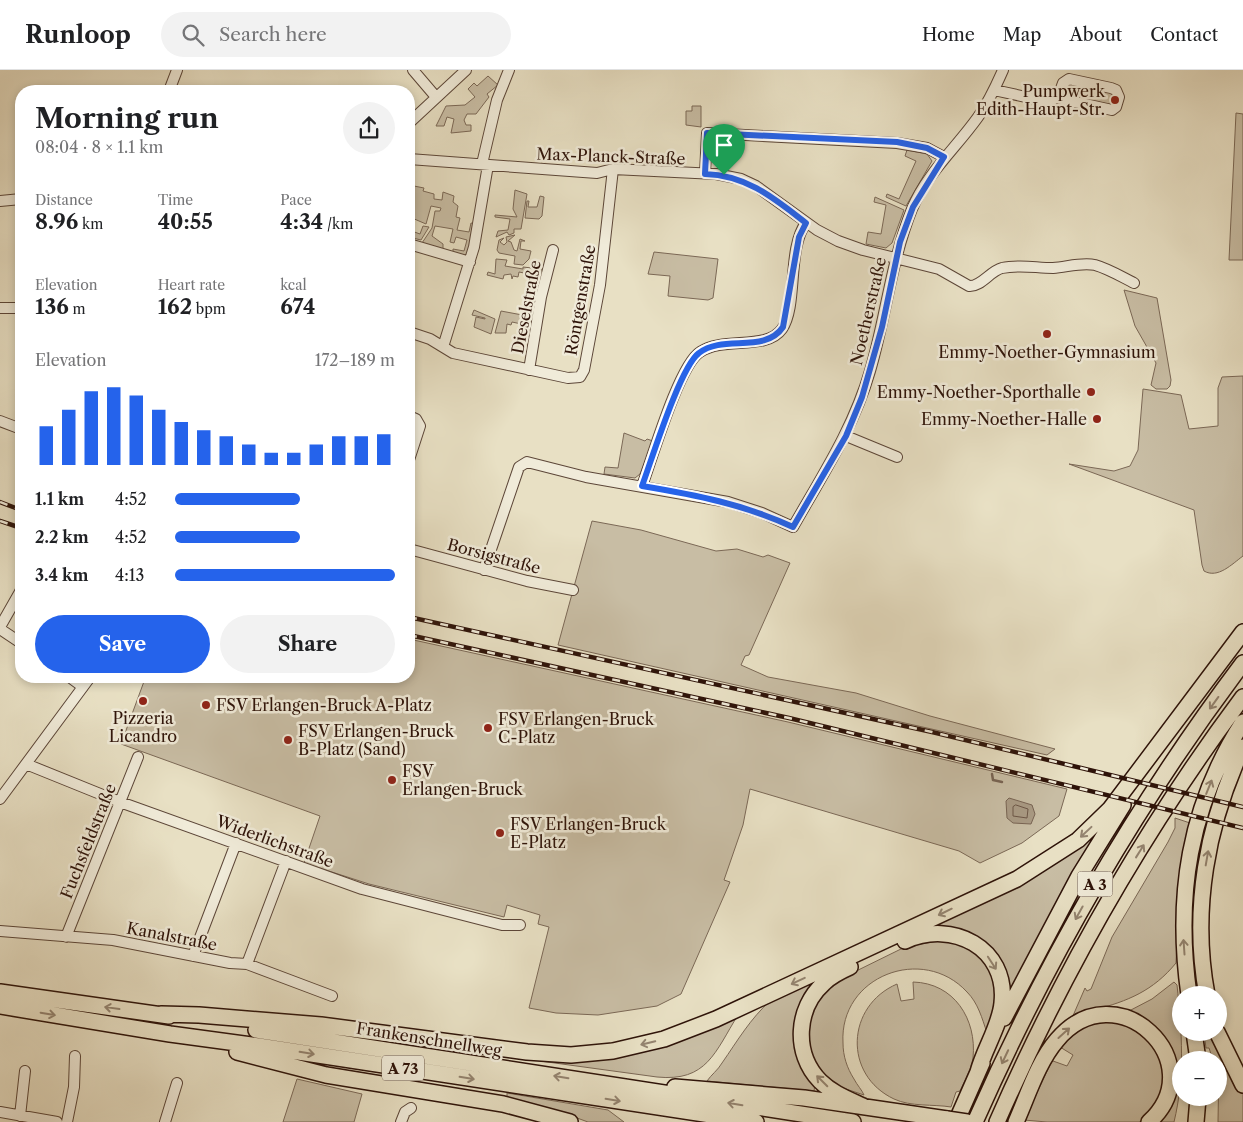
<!DOCTYPE html>
<html lang="en">
<head>
<meta charset="utf-8">
<style>
	:root { --surface:#fff; --page:#f2f2f2; --text:#202124; --muted:#757577; --line:#e0e0e0; --accent:#2563eb }
	body { margin:0; font-family:"Libre Caslon Text",serif; background:var(--page); color:var(--text); height:100vh; display:flex; flex-direction:column; font-size:19px; white-space:nowrap }
	* { box-sizing:border-box; margin:0 }
	p { font-size:16px; color:var(--muted) }
	.icon { flex:none; width:28px; height:28px; fill:none; stroke:currentColor; stroke-width:2; stroke-linecap:round; stroke-linejoin:round }
	.map { position:relative; flex:1; overflow:hidden }
	.details { position:absolute; left:15px; top:15px; width:400px; height:598px; display:flex; flex-direction:column; background:var(--surface); border-radius:20px; box-shadow:0 2px 8px #0003 }
	.details>* { flex:none }
	.buttons { position:absolute; left:1172px; top:916px; display:grid; gap:10px }
	.buttons a { display:grid; place-items:center; width:55px; height:55px; border-radius:50%; background:var(--surface); box-shadow:0 2px 8px #0003; font-size:25px }
	.pin { position:absolute; display:grid; place-items:center; width:42px; height:42px; color:#fff; margin:-51px -21px; border-radius:50% 50% 50% 0; rotate:-45deg; box-shadow:0 0 5px #0007 }
	.pin .icon { rotate:45deg }
	.round { display:grid; place-items:center; flex:none; width:52px; height:52px; border-radius:26px; background:var(--page) }
	.summary { display:flex; align-items:center; justify-content:space-between; height:85px; padding:0 20px }
	h1 { font-size:28px; font-weight:700; line-height:38px }
	.figures { display:grid; grid-template-columns:repeat(3,1fr); gap:8px; height:85px; padding:5px 20px }
	.figures div { display:grid; align-content:center }
	.figures b { font-size:21px; font-weight:700 }
	.figures small { font-size:14px; font-weight:400 }
	.figures p { font-size:14px }
	.chart { height:140px; padding:10px 20px }
	.chart p { display:flex; justify-content:space-between }
	.chart svg { width:100%; height:90px; margin-top:5px; stroke:var(--accent); stroke-width:6 }
	.cta { display:flex; gap:10px; margin-top:auto; padding:10px 20px }
	.cta a { flex:1; height:58px; border-radius:30px; background:var(--accent); color:#fff; font-size:20px; font-weight:700; line-height:58px; text-align:center }
	.cta a+a { background:var(--page); color:var(--text) }
	ul { padding:0 20px; list-style:none; font-size:16px }
	li { display:grid; grid-template-columns:80px 60px 1fr; align-items:center; height:38px }
	li i { height:12px; border-radius:6px; background:var(--accent) }
	header { display:flex; align-items:center; gap:30px; box-sizing:border-box; height:70px; padding:0 25px; background:var(--surface); border-bottom:1px solid var(--line) }
	header strong { font-size:24px }
	nav { display:flex; gap:28px; margin-inline-start:auto; font-size:18px }
	.search { width:350px; height:45px; background:var(--page); display:flex; align-items:center; gap:12px; box-sizing:border-box; padding:0 18px; border-radius:28px; color:var(--muted); font-size:19px }
	.map>svg:first-child { display:block }
	.green { fill:#c8bda4; stroke:#7b6856 }
	.water { fill:#a99a84; stroke:#786453 }
	.lines { fill:none; stroke-linecap:round; stroke-linejoin:round }
	.shore { stroke:#6c5646; stroke-width:1 }
	.stream { stroke:#786453; stroke-width:2.5 }
	.minor-casing { stroke:#5c4638; stroke-width:12 }
	.highway-casing { stroke:#2e1309; stroke-width:18 }
	.minor { stroke:#f0ebd9; stroke-width:10 }
	.highway { stroke:#e8e0c4; stroke-width:15 }
	.rail-casing { stroke:#2e1309; stroke-width:4.5 }
	.rail { stroke:#f0ebd9; stroke-width:2.5; stroke-dasharray:8; stroke-linecap:butt }
	.highway-bridge-casing { stroke:#2e1309; stroke-width:18; stroke-linecap:butt }
	.highway-bridge { stroke:#e8e0c4; stroke-width:15 }
	.oneway { stroke:#948470 }
	.route-casing { stroke:#fff; stroke-width:10 }
	.route { stroke:#2563eb; stroke-width:6 }
	.poi-dot { fill:#8f2418; stroke:#f0ebd9; stroke-width:2 }
	.labels { text-anchor:middle; dominant-baseline:central; stroke-width:5; stroke-linejoin:round; paint-order:stroke }
	.shield { fill:#f0ebd9; stroke:#685447; stroke-width:1 }
	.shield-label { font-size:15px; font-weight:bold; fill:#2e1309 }
	.poi-label { font-size:16px; fill:#2e1309; stroke:#f0ebd9; text-anchor:start }
	.street-label { font-size:16px; fill:#2e1309; stroke:#f0ebd9 }
</style>
</head>
<body>
<header>
<strong>Runloop</strong>
<div class="search"><svg class="icon" aria-label="search" viewBox="0 0 24 24"><circle cx="10" cy="10" r="6"/><path d="M15 15l6 6"/></svg>Search here</div>
<nav><a>Home</a><a>Map</a><a>About</a><a>Contact</a></nav>
</header>
<div class="map">
<svg width="1243" height="1052" viewBox="0 0 1243 1052">
	<rect width="100%" height="100%" fill="#e8e0c4"/>
	<filter id="stains"><feTurbulence type="fractalNoise" baseFrequency=".004" numOctaves="4"/><feColorMatrix values="0 0 0 0 .2 0 0 0 0 .09 0 0 0 0 .02 0 0 0 .5 -.17"/></filter>
	<radialGradient id="worn" r=".72"><stop offset=".6" stop-color="#630" stop-opacity="0"/><stop offset="1" stop-color="#630" stop-opacity=".3"/></radialGradient>
	<path class="green" d="M 488,6 L 498,15 L 487,24 L 489,27 L 476,44 L 467,44 L 464,50 L 466,55 L 471,55 L 471,61 L 451,63 L 454,49 L 447,47 L 444,56 L 436,56 L 446,36 L 465,35 L 475,27 L 468,19 L 474,13 L 477,16 Z
		M 1066,13 L 1115,23 L 1114,35 L 1063,26 Z
		M 692,36 L 701,36 L 701,57 L 686,55 L 686,41 L 692,41 Z
		M 1236,43 L 1243,44 L 1243,190 L 1229,190 Z
		M 907,80 L 927,84 L 932,91 L 906,136 L 886,127 L 887,124 L 899,129 L 916,91 L 905,86 Z
		M 409,115 L 424,118 L 423,121 L 434,124 L 434,129 L 442,130 L 443,122 L 454,126 L 453,132 L 458,136 L 456,147 L 460,148 L 457,160 L 469,162 L 471,153 L 476,154 L 467,186 L 453,182 L 453,179 L 464,181 L 467,170 L 456,167 L 454,173 L 450,172 L 453,159 L 435,156 L 432,166 L 443,174 L 443,181 L 422,173 L 432,158 L 435,141 L 440,141 L 441,138 L 431,136 L 426,154 L 412,148 L 409,160 L 420,164 L 423,156 L 429,157 L 421,170 L 409,167 L 409,143 L 413,143 L 414,137 L 409,135 Z
		M 515,120 L 527,124 L 521,159 L 514,159 L 514,163 L 509,165 L 507,162 L 496,167 L 498,161 L 508,160 L 510,149 L 495,147 L 495,145 L 517,147 L 513,139 Z
		M 540,126 L 544,127 L 542,146 L 539,149 L 525,148 L 527,131 L 529,131 L 528,137 L 537,137 Z
		M 875,127 L 904,140 L 892,173 L 886,178 L 866,174 L 868,162 L 881,164 L 886,135 L 874,132 Z
		M 515,165 L 508,171 L 511,172 L 514,180 L 517,181 L 520,169 L 525,171 L 521,171 L 520,179 L 531,181 L 529,189 L 523,195 L 514,194 L 515,186 L 499,183 L 497,180 L 499,170 L 504,168 L 500,172 L 504,175 L 507,172 L 506,167 Z
		M 654,182 L 718,189 L 713,228 L 708,230 L 668,226 L 670,206 L 648,204 Z
		M 496,189 L 507,190 L 505,196 L 523,199 L 523,197 L 532,198 L 533,196 L 544,200 L 543,203 L 535,202 L 534,205 L 519,202 L 518,207 L 513,206 L 512,209 L 511,204 L 504,205 L 503,209 L 487,205 L 488,202 L 495,204 Z
		M 1124,220 L 1157,228 L 1171,310 L 1170,316 L 1167,319 L 1156,319 L 1151,315 L 1156,293 L 1135,256 Z
		M 474,240 L 495,249 L 491,264 L 474,257 L 476,247 L 485,249 L 485,248 L 472,245 Z
		M 501,241 L 533,247 L 532,262 L 527,261 L 526,255 L 512,252 L 511,255 L 507,254 L 506,263 L 495,263 Z
		M 1243,306 L 1243,486 C 1232,494 1218,509 1204,501 L 1202,495 L 1194,440 L 1069,394 L 1114,401 L 1130,396 L 1138,380 L 1143,319 L 1181,325 L 1189,359 L 1218,356 L 1218,318 L 1222,307 Z
		M 624,363 L 645,371 L 647,369 L 653,371 L 640,404 L 635,408 L 604,404 L 605,397 L 618,398 Z
		M 592,451 L 641,460 L 716,481 L 737,479 L 763,487 L 768,485 L 790,493 L 749,585 L 745,586 L 741,595 L 768,607 L 856,623 L 930,646 L 1055,679 L 1047,685 L 558,575 Z
		M 409,569 L 788,652 L 1067,719 L 1059,746 L 1022,773 L 980,793 L 959,781 L 750,719 L 743,755 L 724,810 L 730,812 L 681,924 L 657,936 L 598,945 L 556,943 L 529,938 L 549,857 L 538,854 L 540,845 L 507,835 L 504,847 L 369,814 L 304,793 L 320,746 L 121,674 L 146,606 L 409,606 Z
		M 1175,748 L 1190,753 L 1179,809 L 1176,893 C 1153,921 1128,931 1094,940 C 1086,942 1079,946 1072,948 L 1085,918 L 1087,921 L 1091,919 L 1112,867 L 1168,772 L 1175,758 Z
		M 1100,759 L 1010,921 L 996,887 L 926,858 Z
		M 948,869 L 976,881 L 993,905 L 997,930 L 987,963 C 982,948 978,933 967,922 C 923,874 839,906 843,973 C 843,986 847,998 854,1009 C 857,1015 862,1020 864,1025 L 840,1017 L 829,1010 L 813,989 L 808,970 L 809,950 L 816,932 L 831,915 L 844,907 L 905,877 Z
		M 824,905 L 799,940 L 815,1014 L 814,1021 L 707,1011 C 711,1005 718,1000 722,993 C 738,970 750,949 771,930 Z
		M 913,912 C 954,913 977,949 973,988 C 971,1000 965,1010 960,1021 L 956,1022 L 951,1037 C 933,1034 911,1037 894,1029 C 843,1005 846,936 897,914 L 901,931 L 914,929 Z
		M 1174,912 L 1177,915 C 1182,961 1185,1007 1174,1052 L 1156,1052 L 1172,984 L 1158,960 L 1129,941 L 1152,929 Z
		M 738,945 C 715,982 707,1012 657,1007 L 540,991 L 575,990 Z
		M 1101,950 L 1128,953 L 1157,978 L 1164,1007 L 1162,1023 L 1143,1050 L 1139,1052 L 1047,1052 L 1024,1050 L 1051,993 L 1053,991 L 1067,996 L 1073,985 L 1060,977 L 1074,961 Z
		M 1204,963 L 1211,963 L 1233,1010 L 1243,1024 L 1243,1052 L 1218,1052 L 1219,990 L 1213,990 L 1209,978 L 1206,978 Z
		M 297,1009 L 362,1024 L 354,1052 L 283,1052 Z
		M 507,1023 L 608,1040 L 624,1052 L 588,1052 L 558,1041 L 507,1028 Z"/>
	<path class="water" d="M 1009,728 L 1032,735 L 1035,744 L 1031,754 L 1013,753 L 1007,748 L 1006,731 Z"/>
	<g class="lines">
		<path class="shore" d="M 1016,735 L 1028,739 L 1027,748 L 1013,746 L 1013,737 Z"/>
		<path class="stream" d="M 992,704 L 993,710 L 1002,712"/>
		<g class="minor-casing">
			<path id="minor" d="M 413,0 L 436,27
				M 994,20 L 1049,32 L 1058,27 L 1062,29 L 1112,40 L 1116,37 L 1119,27 L 1116,20 L 1111,18 L 1069,9 L 1063,13 L 1058,27
				M 169,21 L 177,0
				M 409,53 L 466,0
				M 409,89 L 597,103 L 613,99 L 716,104 L 741,109 L 756,116 L 817,160 L 838,171 L 863,180 L 939,199 L 969,216 C 981,217 990,201 1002,198 C 1020,194 1036,198 1053,198 C 1067,197 1082,192 1095,195 C 1109,199 1122,207 1134,213
				M 482,94 L 497,30 L 509,0
				M 705,103 L 707,63 L 897,73 L 927,78 L 944,87
				M 0,131 L 21,129
				M 409,174 L 470,192
				M 0,238 L 21,238
				M 409,262 L 430,269 L 453,283 L 568,308 L 580,307 L 584,300 L 600,215 L 613,99
				M 443,277 L 474,177 L 488,95
				M 529,300 L 541,227 L 553,180
				M 409,346 L 416,349 L 420,356 L 409,390
				M 0,351 L 21,359
				M 846,366 L 897,387
				M 642,416 C 652,389 679,295 700,282 C 724,266 766,281 782,259 C 798,236 787,178 806,153
				M 409,479 L 527,511 L 573,520
				M 484,500 L 519,397 L 527,392 L 586,407 L 728,432 L 762,443 L 793,457 C 822,406 854,357 870,301 C 886,247 891,191 912,139 C 927,103 956,78 978,47 C 988,33 996,16 1003,0
				M 0,557 L 21,520
				M 0,559 L 21,573
				M 68,606 L 83,617
				M 26,694 L 120,732 L 362,819 L 502,855 L 520,855
				M 0,729 L 91,606
				M 0,861 L 113,870 L 230,893 L 247,894 L 332,926
				M 66,867 L 138,687
				M 193,886 L 236,773
				M 247,894 L 286,791
				M 0,1042 L 57,1052
				M 20,1046 L 25,1001
				M 67,1052 L 74,1017 L 75,986
				M 165,1052 L 177,1013
				M 401,1052 L 405,1042 L 411,1038"/>
		</g>
		<g class="highway-casing">
			<path id="highway" d="M 905,871 C 952,849 1008,878 1002,933 C 1000,956 984,979 978,1002
				M 850,897 C 841,901 831,906 824,913 C 796,938 793,983 820,1011 C 832,1023 848,1029 863,1036
				M 0,922 L 169,946
				M 1189,925 C 1175,826 1189,736 1243,652
				M 1207,925 C 1191,840 1207,754 1243,677
				M 0,936 L 170,964 L 259,976 L 756,1052
				M 161,944 L 199,945 L 321,955 L 527,982 L 571,985 L 613,981 L 664,969 L 716,949 L 1017,809 L 1078,770 L 1110,739 L 1243,562
				M 1004,948 L 1079,806 L 1123,735
				M 256,960 L 853,1052
				M 1194,962 L 1198,990
				M 1217,962 L 1243,1015
				M 237,982 L 326,1005 L 503,1034 L 570,1052
				M 675,1017 L 804,1028 L 947,1049
				M 956,1052 L 982,993
				M 975,1052 C 1047,889 1136,735 1243,593
				M 997,1052 C 1063,902 1145,758 1243,627
				M 1016,1052 C 1028,1025 1038,992 1057,970 C 1117,899 1214,993 1149,1052
				M 1196,1052 L 1198,1028"/>
		</g>
		<use href="#minor" class="minor"/>
		<use href="#highway" class="highway"/>
		<g class="rail-casing">
			<path id="rail" d="M 0,432 L 21,440
				M 0,451 L 21,458
				M 409,547 L 932,662 L 1243,737
				M 409,565 L 789,648 L 1243,758"/>
		</g>
		<use href="#rail" class="rail"/>
		<g class="highway-bridge-casing">
			<path id="highway-bridge" d="M 947,1049 L 967,1052"/>
		</g>
		<use href="#highway-bridge" class="highway-bridge"/>
	</g>
	<defs><path id="oneway-shaft" d="M-6 0H5M1.5-3L5.5 0L1.5 3" fill="none" stroke-width="1.6" stroke-linecap="round" stroke-linejoin="round" transform="scale(1.25)"/></defs>
	<g class="oneway">
		<use href="#oneway-shaft" transform="translate(1214 633) rotate(126)"/>
		<use href="#oneway-shaft" transform="translate(1209 717) rotate(-68)"/>
		<use href="#oneway-shaft" transform="translate(1086 762) rotate(137)"/>
		<use href="#oneway-shaft" transform="translate(1140 781) rotate(-58)"/>
		<use href="#oneway-shaft" transform="translate(1207 788) rotate(-80)"/>
		<use href="#oneway-shaft" transform="translate(945 842) rotate(154)"/>
		<use href="#oneway-shaft" transform="translate(1079 843) rotate(119)"/>
		<use href="#oneway-shaft" transform="translate(1184 877) rotate(-94)"/>
		<use href="#oneway-shaft" transform="translate(992 893) rotate(57)"/>
		<use href="#oneway-shaft" transform="translate(798 911) rotate(155)"/>
		<use href="#oneway-shaft" transform="translate(112 938) rotate(-172)"/>
		<use href="#oneway-shaft" transform="translate(48 944) rotate(10)"/>
		<use href="#oneway-shaft" transform="translate(1064 963) rotate(-42)"/>
		<use href="#oneway-shaft" transform="translate(648 973) rotate(166)"/>
		<use href="#oneway-shaft" transform="translate(307 983) rotate(9)"/>
		<use href="#oneway-shaft" transform="translate(1005 987) rotate(115)"/>
		<use href="#oneway-shaft" transform="translate(561 1007) rotate(-171)"/>
		<use href="#oneway-shaft" transform="translate(467 1008) rotate(9)"/>
		<use href="#oneway-shaft" transform="translate(822 1011) rotate(-135)"/>
		<use href="#oneway-shaft" transform="translate(613 1030) rotate(9)"/>
		<use href="#oneway-shaft" transform="translate(735 1034) rotate(-171)"/>
	</g>
	<g class="lines">
		<g class="route-casing">
			<path id="route" d="M 707,63 L 897,72 L 927,78 L 944,87 L 913,137 L 900,172 L 882,257 L 862,327 L 846,366 L 793,457 C 743,434 696,425 642,416 C 652,389 680,297 699,283 C 723,264 765,284 783,257 L 799,167 L 806,153 C 775,129 747,105 705,104 Z"/>
		</g>
		<use href="#route" class="route"/>
	</g>
	<g class="poi-dot">
		<circle cx="1115" cy="30" r="5"/>
		<circle cx="1047" cy="264" r="5"/>
		<circle cx="1091" cy="322" r="5"/>
		<circle cx="1097" cy="349" r="5"/>
		<circle cx="143" cy="631" r="5"/>
		<circle cx="206" cy="635" r="5"/>
		<circle cx="488" cy="658" r="5"/>
		<circle cx="288" cy="670" r="5"/>
		<circle cx="392" cy="710" r="5"/>
		<circle cx="500" cy="763" r="5"/>
	</g>
	<g class="labels">
		<g class="shield">
			<rect x="1077.5" y="801.5" width="35" height="25" rx="4"/>
			<rect x="382" y="985.5" width="42" height="25" rx="4"/>
		</g>
		<g class="shield-label">
			<text x="1095" y="814">A 3</text>
			<text x="403" y="998">A 73</text>
		</g>
		<g class="poi-label">
			<text x="1105" y="21" text-anchor="end">Pumpwerk<tspan x="1105" dy="18">Edith-Haupt-Str.</tspan></text>
			<text x="1047" y="282" text-anchor="middle">Emmy-Noether-Gymnasium</text>
			<text x="1081" y="322" text-anchor="end">Emmy-Noether-Sporthalle</text>
			<text x="1087" y="349" text-anchor="end">Emmy-Noether-Halle</text>
			<text x="216" y="635">FSV Erlangen-Bruck A-Platz</text>
			<text x="143" y="648" text-anchor="middle">Pizzeria<tspan x="143" dy="18">Licandro</tspan></text>
			<text x="498" y="649">FSV Erlangen-Bruck<tspan x="498" dy="18">C-Platz</tspan></text>
			<text x="298" y="661">FSV Erlangen-Bruck<tspan x="298" dy="18">B-Platz (Sand)</tspan></text>
			<text x="402" y="701">FSV<tspan x="402" dy="18">Erlangen-Bruck</tspan></text>
			<text x="510" y="754">FSV Erlangen-Bruck<tspan x="510" dy="18">E-Platz</tspan></text>
		</g>
		<g class="street-label">
			<text transform="translate(611 86) rotate(2)">Max-Planck-Straße</text>
			<text transform="translate(580 230) rotate(-80)">Röntgenstraße</text>
			<text transform="translate(526 237) rotate(-79)">Dieselstraße</text>
			<text transform="translate(868 241) rotate(-77)">Noetherstraße</text>
			<text transform="translate(494 486) rotate(15)">Borsigstraße</text>
			<text transform="translate(88 771) rotate(-68)">Fuchsfeldstraße</text>
			<text transform="translate(275 771) rotate(20)">Widerlichstraße</text>
			<text transform="translate(172 866) rotate(11)">Kanalstraße</text>
			<text transform="translate(429 969) rotate(9)">Frankenschnellweg</text>
		</g>
	</g>
	<rect width="100%" height="100%" filter="url(#stains)"/>
	<rect width="100%" height="100%" fill="url(#worn)"/>
</svg>
<div class="buttons">
<a>+</a>
<a>−</a>
</div>
<div class="pin" style="left:724px;top:105px;background:#1e9e55"><svg class="icon" aria-label="arrive" viewBox="0 0 24 24"><path d="M6 21V4h12l-3 4 3 4H6"/></svg></div>
<section class="details">
<div class="summary"><div><h1>Morning run</h1><p>08:04 · 8 × 1.1 km</p></div><a class="round"><svg class="icon" aria-label="share" viewBox="0 0 24 24"><path d="M12 15V3M7 8l5-5 5 5M5 13v7h14v-7"/></svg></a></div>
<div class="figures">
<div><p>Distance</p><b>8.96<small> km</small></b></div>
<div><p>Time</p><b>40:55</b></div>
<div><p>Pace</p><b>4:34<small> /km</small></b></div>
</div>
<div class="figures">
<div><p>Elevation</p><b>136<small> m</small></b></div>
<div><p>Heart rate</p><b>162<small> bpm</small></b></div>
<div><p>kcal</p><b>674</b></div>
</div>
<div class="chart"><p><span>Elevation</span>172–189 m</p>
<svg viewBox="0 0 160 44" preserveAspectRatio="none"><path d="M5 44V25M15 44V17M25 44V8M35 44V6M45 44V10M55 44V17M65 44V23M75 44V27M85 44V30M95 44V34M105 44V38M115 44V38M125 44V34M135 44V30M145 44V30M155 44V29"/></svg>
</div>
<ul>
<li><b>1.1 km</b>4:52<i style="width:57%"></i></li>
<li><b>2.2 km</b>4:52<i style="width:57%"></i></li>
<li><b>3.4 km</b>4:13<i style="width:100%"></i></li>
</ul>
<div class="cta"><a>Save</a><a>Share</a></div>
</section>
</div>
</body>
</html>
